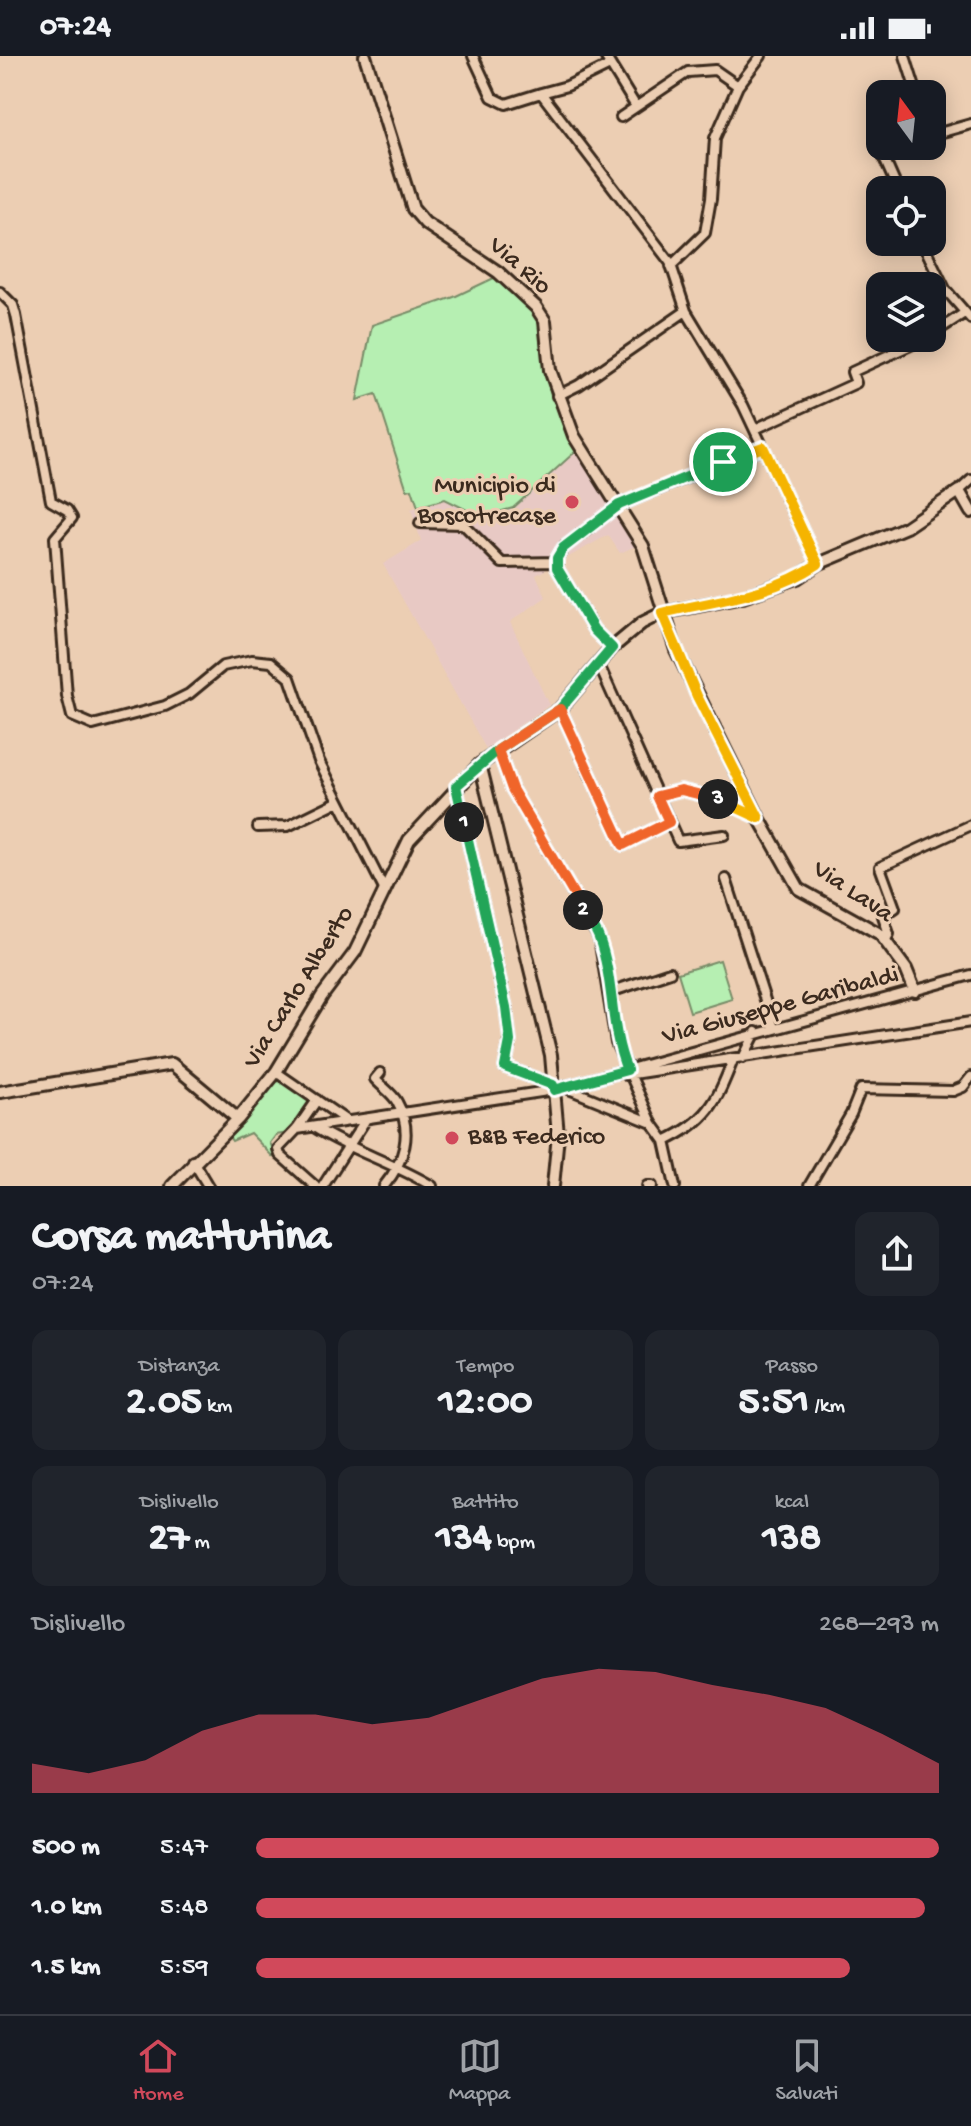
<!DOCTYPE html>
<html lang="it">
<head>
<meta charset="utf-8">
<style>
	:root { --surface:#171b24; --page:#20242c; --text:#f1f3f6; --muted:#9ea1a6; --line:#363941; --accent:#d1495b }
	body { margin:0; font-family:"Gochi Hand",sans-serif; background:var(--page); color:var(--text); height:100vh; display:flex; flex-direction:column; font-size:30px; white-space:nowrap }
	* { box-sizing:border-box; margin:0 }
	p { font-size:26px; color:var(--muted) }
	.icon { flex:none; width:44px; height:44px; fill:none; stroke:currentColor; stroke-width:2; stroke-linecap:round; stroke-linejoin:round }
	.map { position:relative; height:1130px; overflow:hidden }
	.details { display:flex; flex-direction:column; background:var(--surface); flex:1 }
	.details>* { flex:none }
	.needle { width:52px; rotate:345deg }
	.fabs { position:absolute; left:866px; top:24px; display:grid; gap:16px }
	.fabs a { display:grid; place-items:center; width:80px; height:80px; border-radius:16px; background:var(--surface); box-shadow:0 4px 20px #0003; font-size:40px }
	.pin { position:absolute; display:grid; place-items:center; width:68px; height:68px; color:#fff; margin:-34px; border:4px solid #fff; border-radius:50%; box-shadow:0 2px 8px #0007 }
	.km { position:absolute; width:40px; height:40px; margin:-20px; border-radius:50%; background:#222; color:#fff; font-size:22px; line-height:40px; text-align:center }
	.round { display:grid; place-items:center; flex:none; width:84px; height:84px; border-radius:16px; background:var(--page) }
	.summary { display:flex; align-items:center; justify-content:space-between; height:136px; padding:0 32px }
	h1 { font-size:44px; font-weight:700; line-height:60px }
	.metrics { display:grid; grid-template-columns:repeat(3,1fr); gap:12px; height:136px; padding:8px 32px }
	.metrics div { display:grid; align-content:center; border-radius:16px; background:var(--page); text-align:center }
	.metrics b { font-size:40px; font-weight:700 }
	.metrics small { font-size:22px; font-weight:400 }
	.metrics p { font-size:22px }
	.chart { height:224px; padding:16px 32px }
	.chart p { display:flex; justify-content:space-between }
	.chart svg { width:100%; height:144px; margin-top:8px; fill:var(--accent); opacity:.7 }
	ul { padding:0 32px; list-style:none; font-size:26px }
	li { display:grid; grid-template-columns:128px 96px 1fr; align-items:center; height:60px }
	li i { height:20px; border-radius:10px; background:var(--accent) }
	.status { display:flex; justify-content:space-between; align-items:center; height:56px; padding:0 40px; background:var(--surface); direction:ltr }
	.status svg { height:22px; fill:currentColor }
	.tab-bar { display:flex; justify-content:space-around; align-items:center; height:112px; border-top:2px solid var(--line); background:var(--surface); font-size:22px; color:var(--muted) }
	.tab-bar a { display:grid; justify-items:center; gap:4px }
	.tab-bar .on { color:var(--accent) }
	.map>svg:first-child { display:block }
	.built { fill:#e8c9c4 }
	.green { fill:#b6efb2; stroke:#788c68; stroke-width:2 }
	.lines { fill:none; stroke-linecap:round; stroke-linejoin:round }
	.minor-casing { stroke:#3b2a1e; stroke-width:14 }
	.tertiary-casing { stroke:#3b2a1e; stroke-width:16 }
	.minor { stroke:#ecceb3; stroke-width:8 }
	.tertiary { stroke:#ecceb3; stroke-width:10 }
	.split-1-casing { stroke:#fff; stroke-width:16 }
	.split-2-casing { stroke:#fff; stroke-width:16 }
	.split-3-casing { stroke:#fff; stroke-width:16 }
	.split-4-casing { stroke:#fff; stroke-width:16 }
	.split-1 { stroke:#22a559; stroke-width:10 }
	.split-2 { stroke:#22a559; stroke-width:10 }
	.split-3 { stroke:#f0652b; stroke-width:10 }
	.split-4 { stroke:#f5b400; stroke-width:10 }
	.poi-dot { fill:#d1495b; stroke:#ecceb3; stroke-width:3 }
	.labels { text-anchor:middle; dominant-baseline:central; stroke-width:6; stroke-linejoin:round; paint-order:stroke }
	.street-label { font-size:26px; fill:#3b2a1e; stroke:#ecceb3 }
	.poi-label { font-size:26px; fill:#3b2a1e; stroke:#ecceb3; text-anchor:end }
</style>
</head>
<body>
<div class="status"><b>07:24</b><svg viewBox="0 0 49 12"><path d="M0 12V9h3v3zM5 12V6h3v6zM10 12V3h3v9zM15 12V0h3v12zM26 1h20v11H26zM47 4h2v5h-2z"/></svg></div>
<div class="map">
<svg width="971" height="1130" viewBox="0 0 971 1130">
	<rect width="100%" height="100%" fill="#ecceb3"/>
	<filter id="ink" filterUnits="userSpaceOnUse"><feTurbulence type="fractalNoise" baseFrequency=".0125" numOctaves="2"/><feDisplacementMap in="SourceGraphic" scale="16" xChannelSelector="R" yChannelSelector="G"/><feConvolveMatrix kernelMatrix="1 2 1 2 8 2 1 2 1" color-interpolation-filters="sRGB"/></filter>
	<g filter="url(#ink)">
		<path class="built" d="M 576,395 L 638,489 L 620,497 L 608,479 L 536,519 L 546,541 L 510,566 L 549,649 L 486,693 L 383,508 L 421,485 L 411,453 L 445,443 L 481,461 L 513,452 Z"/>
		<path class="green" d="M 496,221 L 539,263 L 544,311 L 551,339 L 576,395 L 513,452 L 481,461 L 445,443 L 418,451 L 412,433 L 407,434 L 376,338 L 357,344 L 372,269 L 454,241 Z
			M 720,904 L 732,943 L 690,956 L 678,917 Z
			M 279,1023 L 311,1046 L 289,1077 L 276,1079 L 270,1087 L 276,1098 L 273,1101 L 250,1077 L 232,1085 L 228,1079 Z"/>
		<g class="lines">
			<g class="minor-casing">
				<path id="minor" d="M 473,0 L 492,41 L 506,48 L 541,37 L 670,206 L 686,255 L 743,349 L 818,508
					M 605,0 L 635,49
					M 905,0 L 917,38
					M 541,37 L 567,30 L 610,9
					M 621,61 L 688,16 L 715,14 L 738,30
					M 932,79 L 971,68
					M 892,90 L 879,91 L 898,134
					M 922,186 L 945,233 L 971,263
					M 671,210 L 705,177 L 711,143 L 715,82 L 738,30 L 761,0
					M 0,236 L 13,249 L 16,259 L 51,445 L 67,454 L 72,462 L 55,482 L 67,640 L 72,660 L 93,669 L 165,650 L 189,638 L 223,610 L 252,604 L 271,606 L 290,622 L 319,705 L 385,835
					M 932,278 L 963,258
					M 557,340 L 579,329 L 686,255
					M 755,373 L 856,327 L 852,316 L 926,282
					M 959,435 L 971,424
					M 420,467 L 463,468 L 502,507 L 557,506
					M 612,592 L 594,574 L 557,512 L 557,502 L 563,492 L 619,449 L 763,391
					M 599,609 L 678,785 L 724,779
					M 560,653 L 623,789 L 669,766
					M 498,694 L 512,733 L 599,882 L 616,987 L 652,1067
					M 456,731 L 506,951 L 510,985 L 505,1011 L 553,1029
					M 657,740 L 681,734 L 723,744 L 759,762
					M 258,771 L 288,770 L 339,745
					M 726,823 L 774,972
					M 885,885 L 889,878 L 883,860 L 895,852 L 880,811 L 971,769
					M 610,936 L 670,916
					M 743,1002 L 756,976
					M 276,1016 L 347,1065
					M 380,1017 L 375,1023 C 381,1030 393,1038 397,1046 C 414,1076 404,1106 384,1130
					M 626,1019 L 971,966
					M 564,1031 L 652,1067 L 665,1085 L 675,1130
					M 314,1071 C 352,1095 394,1107 432,1130
					M 297,1073 L 554,1034 L 971,919
					M 665,1085 C 708,1065 716,1047 733,1004
					M 193,1105 L 208,1130
					M 315,1130 L 280,1099 L 278,1093 L 297,1073 L 317,1044
					M 323,1130 L 366,1063
					M 647,1130 L 652,1130
					M 809,1130 L 851,1058 L 861,1033 L 953,1035 L 963,1031 L 971,1021"/>
			</g>
			<g class="tertiary-casing">
				<path id="tertiary" d="M 365,0 L 413,153 L 425,167 L 498,216 L 536,251 L 545,265 L 550,314 L 574,380 L 643,490 L 676,594 L 759,762 L 799,833 L 880,878 L 906,913 L 915,935
					M 480,708 L 551,999 L 558,1079 L 553,1130
					M 0,1036 L 172,1008 L 238,1063
					M 172,1130 L 238,1063 L 276,1016 L 322,940 L 355,896 L 409,784 L 480,708 L 560,653 L 612,592 L 642,567 L 662,557 L 743,541 L 797,522 L 818,508 L 906,471 L 959,435 L 971,456"/>
			</g>
			<use href="#minor" class="minor"/>
			<use href="#tertiary" class="tertiary"/>
		</g>
	</g>
	<g class="lines" filter="url(#ink)">
		<g class="split-1-casing">
			<path id="split-1" d="M 464,766 L 456,730 L 498,694 L 560,653 L 612,592 L 594,574 L 557,512 L 557,502 L 563,492 L 619,449 L 723,406"/>
		</g>
		<g class="split-2-casing">
			<path id="split-2" d="M 464,766 L 506,951 L 510,985 L 505,1011 L 553,1029 L 554,1034 L 627,1014 C 609,970 615,926 599,882 C 596,873 588,863 583,854"/>
		</g>
		<g class="split-3-casing">
			<path id="split-3" d="M 583,854 L 512,733 L 498,694 L 560,653 L 623,789 L 669,766 L 657,740 L 681,734 L 718,743"/>
		</g>
		<g class="split-4-casing">
			<path id="split-4" d="M 718,743 L 759,762 L 697,640 L 662,557 C 716,544 770,540 818,508 L 763,391 L 723,406"/>
		</g>
		<use href="#split-1" class="split-1"/>
		<use href="#split-2" class="split-2"/>
		<use href="#split-3" class="split-3"/>
		<use href="#split-4" class="split-4"/>
	</g>
	<g class="poi-dot">
		<circle cx="572" cy="446" r="8"/>
		<circle cx="452" cy="1082" r="8"/>
	</g>
	<g class="labels">
		<g class="street-label">
			<text transform="translate(519 211) rotate(41)">Via Rio</text>
			<text transform="translate(852 837) rotate(34)">Via Lava</text>
			<text transform="translate(300 932) rotate(-58)">Via Carlo Alberto</text>
			<text transform="translate(781 951) rotate(-15)">Via Giuseppe Garibaldi</text>
		</g>
		<g class="poi-label">
			<text x="556" y="431">Municipio di<tspan x="556" dy="30">Boscotrecase</tspan></text>
			<text x="468" y="1082" text-anchor="start">B&amp;B Federico</text>
		</g>
	</g>
</svg>
<div class="fabs">
<a><svg class="needle" viewBox="-14 -14 28 28"><path d="M0-13l5 13h-10z" fill="#e53935"/><path d="M0 13l5-13h-10z" fill="#9ea1a6"/></svg></a>
<a><svg class="icon" aria-label="locate" viewBox="0 0 24 24"><circle cx="12" cy="12" r="6"/><path d="M12 2v4M12 18v4M2 12h4M18 12h4"/></svg></a>
<a><svg class="icon" aria-label="layers" viewBox="0 0 24 24"><path d="M12 4l9 5-9 5-9-5zM3 14l9 5 9-5"/></svg></a>
</div>
<div class="pin" style="left:723px;top:406px;background:#1e9e55"><svg class="icon" aria-label="arrive" viewBox="0 0 24 24"><path d="M6 21V4h12l-3 4 3 4H6"/></svg></div>
<b class="km" style="left:464px;top:766px">1</b>
<b class="km" style="left:583px;top:854px">2</b>
<b class="km" style="left:718px;top:743px">3</b>
</div>
<section class="details">
<div class="summary"><div><h1>Corsa mattutina</h1><p>07:24</p></div><a class="round"><svg class="icon" aria-label="share" viewBox="0 0 24 24"><path d="M12 15V3M7 8l5-5 5 5M5 13v7h14v-7"/></svg></a></div>
<div class="metrics">
<div><p>Distanza</p><b>2.05<small> km</small></b></div>
<div><p>Tempo</p><b>12:00</b></div>
<div><p>Passo</p><b>5:51<small> /km</small></b></div>
</div>
<div class="metrics">
<div><p>Dislivello</p><b>27<small> m</small></b></div>
<div><p>Battito</p><b>134<small> bpm</small></b></div>
<div><p>kcal</p><b>138</b></div>
</div>
<div class="chart"><p><span>Dislivello</span>268–293 m</p>
<svg viewBox="0 0 160 44" preserveAspectRatio="none"><path d="M0 44V35L10 38L20 34L30 25L40 20L50 20L60 23L70 21L80 15L90 9L100 6L110 7L120 11L130 14L140 18L150 26L160 35V44z"/></svg>
</div>
<ul>
<li><b>500 m</b>5:47<i style="width:100%"></i></li>
<li><b>1.0 km</b>5:48<i style="width:98%"></i></li>
<li><b>1.5 km</b>5:59<i style="width:87%"></i></li>
</ul>
</section>
<nav class="tab-bar">
<a class="on"><svg class="icon" aria-label="home" viewBox="0 0 24 24"><path d="M3 11l9-7 9 7M6 9v11h12V9"/></svg>Home</a>
<a><svg class="icon" aria-label="map" viewBox="0 0 24 24"><path d="M3 6l6-2 6 2 6-2v14l-6 2-6-2-6 2zM9 4v14M15 6v14"/></svg>Mappa</a>
<a><svg class="icon" aria-label="saved" viewBox="0 0 24 24"><path d="M7 4h10v16l-5-4-5 4z"/></svg>Salvati</a>
</nav>
</body>
</html>
